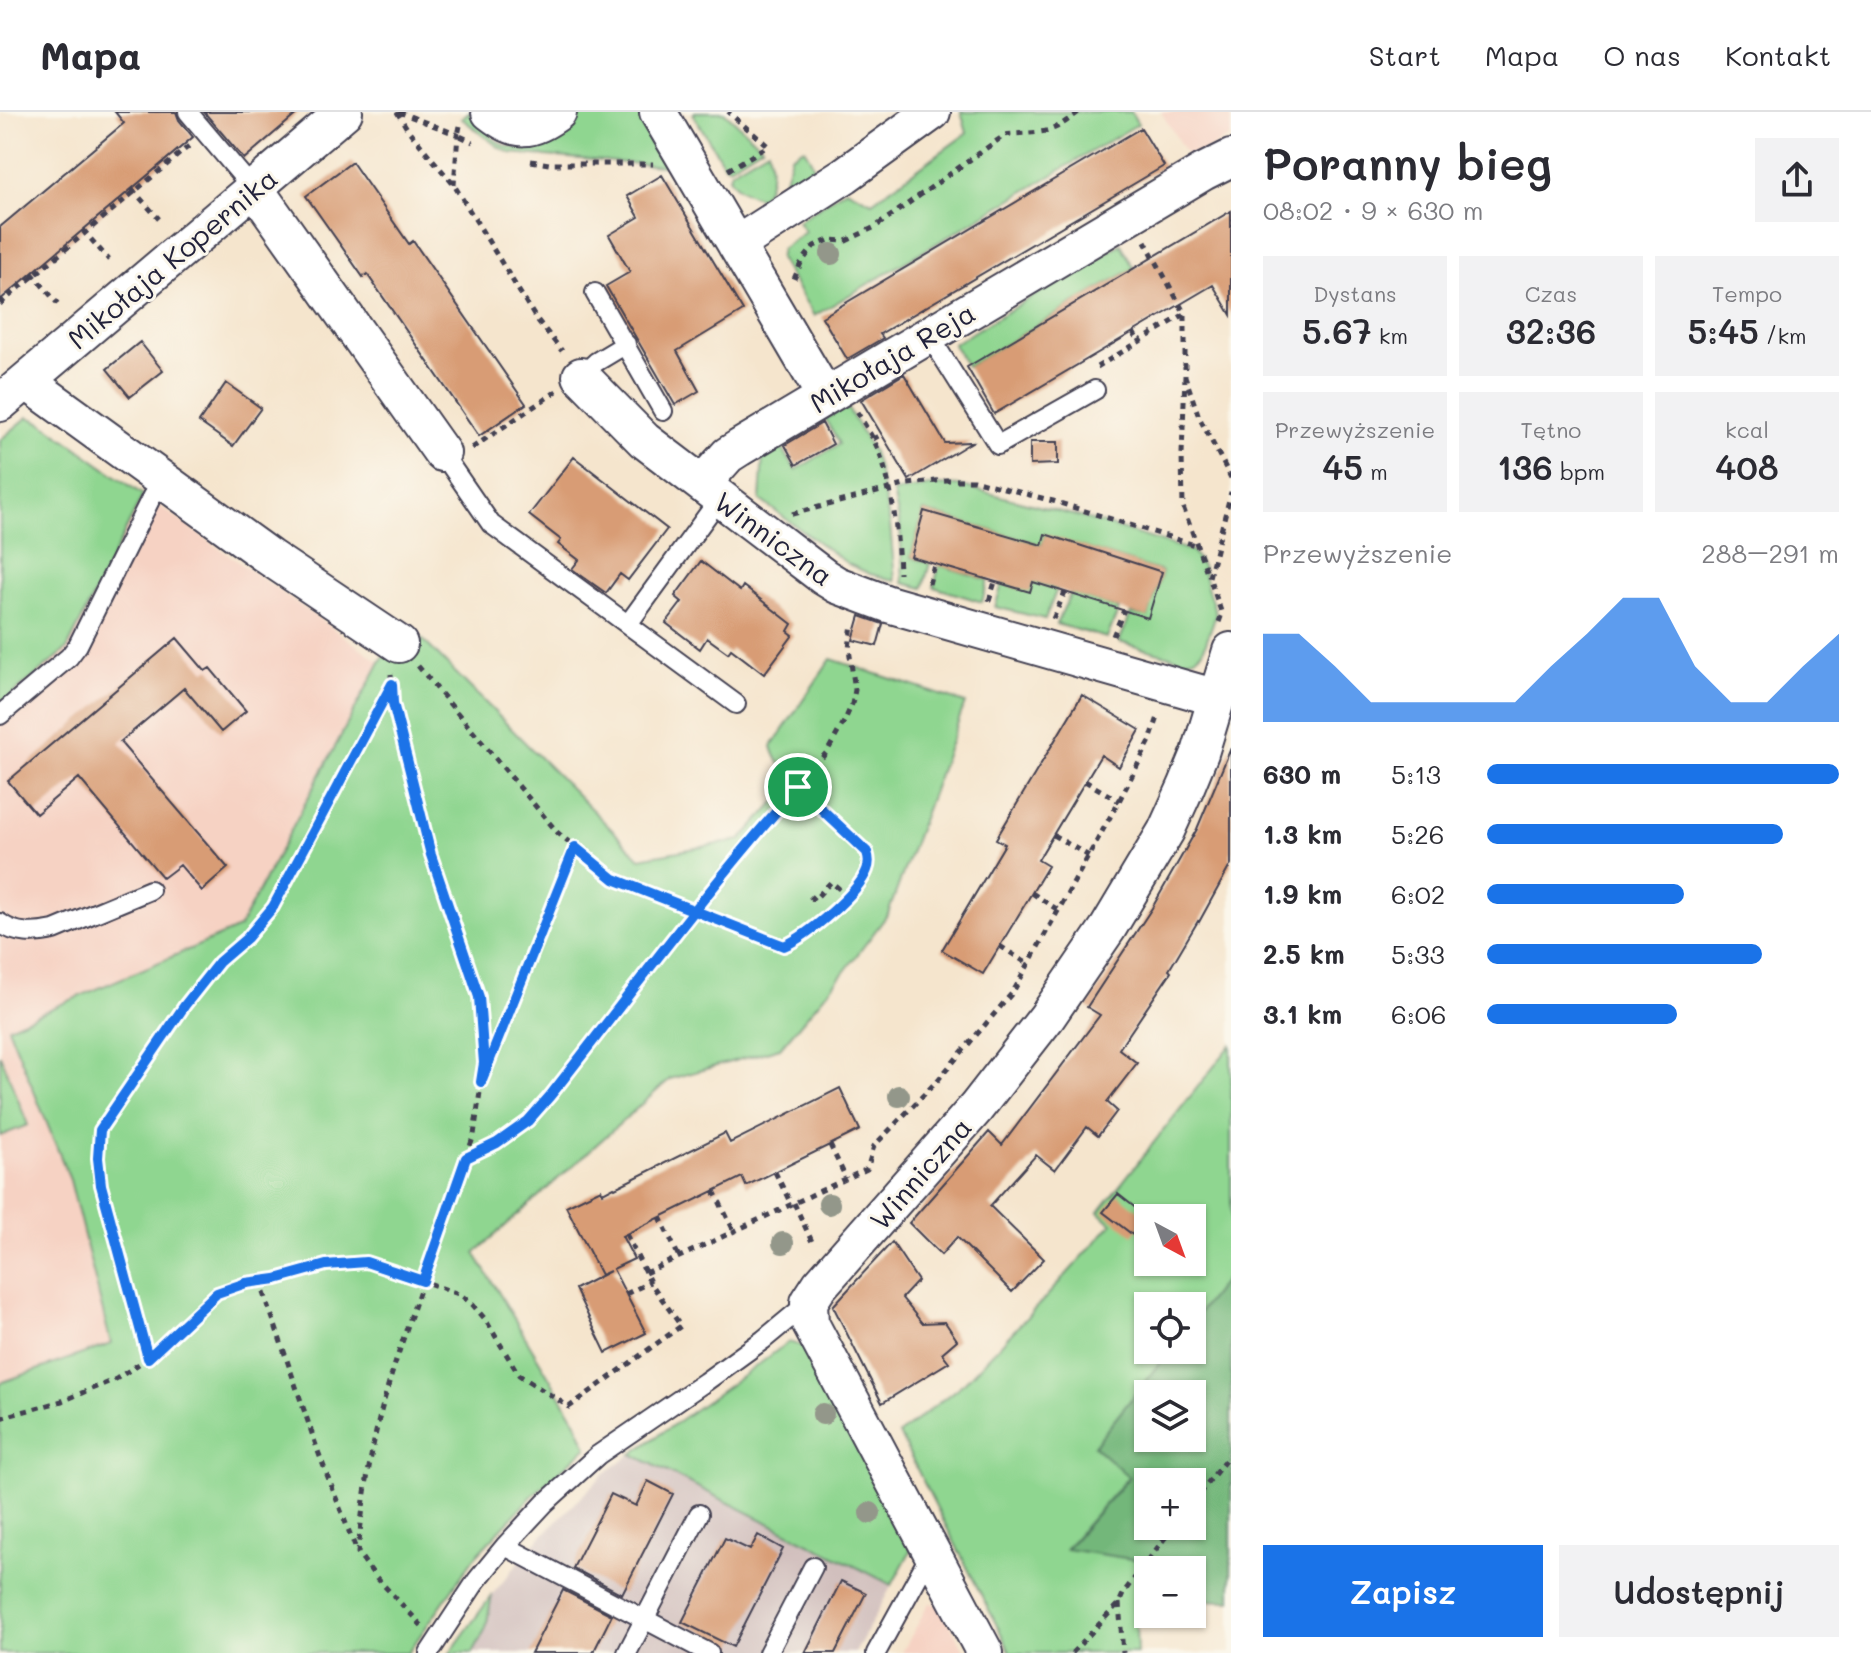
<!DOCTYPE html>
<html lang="pl">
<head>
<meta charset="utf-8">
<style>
	:root { --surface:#fff; --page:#f2f2f3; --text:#2b2b33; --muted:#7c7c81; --line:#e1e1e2; --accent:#1a73e8 }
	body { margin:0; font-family:Mali,sans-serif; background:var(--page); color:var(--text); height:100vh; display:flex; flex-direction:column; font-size:30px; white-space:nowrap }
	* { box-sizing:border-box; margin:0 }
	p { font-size:26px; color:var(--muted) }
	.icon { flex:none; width:44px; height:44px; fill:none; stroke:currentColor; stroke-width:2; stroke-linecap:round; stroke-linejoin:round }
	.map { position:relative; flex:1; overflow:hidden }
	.sheet { display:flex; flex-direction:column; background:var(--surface); width:640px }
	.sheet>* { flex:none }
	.needle { width:52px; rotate:139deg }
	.controls { position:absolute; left:1134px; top:1092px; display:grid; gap:16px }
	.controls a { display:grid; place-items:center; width:72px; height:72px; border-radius:0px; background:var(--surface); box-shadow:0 2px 6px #0004; font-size:40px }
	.pin { position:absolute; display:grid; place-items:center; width:68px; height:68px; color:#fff; margin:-34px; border:4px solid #fff; border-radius:50%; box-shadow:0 2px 8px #0007 }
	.round { display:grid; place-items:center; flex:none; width:84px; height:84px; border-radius:0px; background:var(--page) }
	.head { display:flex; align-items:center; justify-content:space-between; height:136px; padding:0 32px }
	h1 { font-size:44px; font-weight:600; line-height:60px }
	.metrics { display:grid; grid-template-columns:repeat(3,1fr); gap:12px; height:136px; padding:8px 32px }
	.metrics div { display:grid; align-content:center; border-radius:0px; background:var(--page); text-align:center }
	.metrics b { font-size:34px; font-weight:600 }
	.metrics small { font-size:22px; font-weight:400 }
	.metrics p { font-size:22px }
	.chart { height:224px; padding:16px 32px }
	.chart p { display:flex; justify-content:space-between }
	.chart svg { width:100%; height:144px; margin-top:8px; fill:var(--accent); opacity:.7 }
	.action { display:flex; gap:16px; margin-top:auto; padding:16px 32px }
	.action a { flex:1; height:92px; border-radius:0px; background:var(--accent); color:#fff; font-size:32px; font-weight:600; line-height:92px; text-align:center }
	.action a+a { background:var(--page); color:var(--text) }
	ul { padding:0 32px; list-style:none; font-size:26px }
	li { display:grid; grid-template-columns:128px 96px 1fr; align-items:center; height:60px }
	li i { height:20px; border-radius:10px; background:var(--accent) }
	header { display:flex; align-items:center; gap:48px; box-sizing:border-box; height:112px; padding:0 40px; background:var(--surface); border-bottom:2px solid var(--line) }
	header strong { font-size:38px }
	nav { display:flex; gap:44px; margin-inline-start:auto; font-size:28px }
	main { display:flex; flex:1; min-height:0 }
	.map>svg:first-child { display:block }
	.built { fill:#f6d2c3 }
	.industrial { fill:#d1bfbd }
	.green { fill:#8fd690; stroke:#587c66; stroke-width:2; fill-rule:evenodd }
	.forest { fill:#73b77a; stroke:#4a6c5a; stroke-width:2; fill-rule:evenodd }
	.building { fill:#d89c75 }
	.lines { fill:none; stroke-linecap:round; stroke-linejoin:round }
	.service-casing { stroke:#423f51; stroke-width:22 }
	.minor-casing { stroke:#423f51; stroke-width:40 }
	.path { stroke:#423f51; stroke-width:5; stroke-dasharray:6 6; stroke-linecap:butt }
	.service { stroke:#fff; stroke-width:18 }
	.minor { stroke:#fff; stroke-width:36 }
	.tree { fill:#93978a }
	.route-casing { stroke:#fff; stroke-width:16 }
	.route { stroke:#1a73e8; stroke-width:10 }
	.labels { text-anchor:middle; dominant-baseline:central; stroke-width:6; stroke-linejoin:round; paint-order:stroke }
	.street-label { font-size:28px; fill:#22223b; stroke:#fbf7ec }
</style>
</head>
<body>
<header>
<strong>Mapa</strong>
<nav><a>Start</a><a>Mapa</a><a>O nas</a><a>Kontakt</a></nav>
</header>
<main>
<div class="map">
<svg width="1231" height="1541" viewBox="0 0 1231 1541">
	<rect width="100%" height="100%" fill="#fbf7ec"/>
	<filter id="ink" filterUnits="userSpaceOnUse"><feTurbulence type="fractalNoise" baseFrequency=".0125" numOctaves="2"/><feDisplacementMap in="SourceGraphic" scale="16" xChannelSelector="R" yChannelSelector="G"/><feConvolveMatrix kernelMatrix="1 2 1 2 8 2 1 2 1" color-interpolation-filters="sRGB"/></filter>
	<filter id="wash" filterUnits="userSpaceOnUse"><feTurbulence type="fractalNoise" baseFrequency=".006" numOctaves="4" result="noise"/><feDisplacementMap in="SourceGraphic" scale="32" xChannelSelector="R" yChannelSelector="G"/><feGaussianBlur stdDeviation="1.8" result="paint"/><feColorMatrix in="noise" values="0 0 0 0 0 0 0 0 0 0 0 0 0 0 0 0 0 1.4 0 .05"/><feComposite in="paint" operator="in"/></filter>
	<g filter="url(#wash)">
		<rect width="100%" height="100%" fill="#f5e5cd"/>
		<path class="built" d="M 1161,0 L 1231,0 L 1231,24 L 1190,48 Z
			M 28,305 L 42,311 L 380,550 L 239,816 L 8,915 L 70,1068 L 111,1232 L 0,1271 L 0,328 Z
			M 929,1491 L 939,1493 L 966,1541 L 902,1541 Z"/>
		<path class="industrial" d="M 632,1342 L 892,1473 L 855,1541 L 473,1541 L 486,1516 L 492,1483 L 533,1433 L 605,1361 Z"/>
		<path class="green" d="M 469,0 L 495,28 L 506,34 L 517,36 L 540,30 L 576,0 L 640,0 L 675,55 L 510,41 L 497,34 L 461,6 Z
			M 695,0 L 724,0 L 762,34 L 729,55 L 724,53 L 693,2 Z
			M 961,0 L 1131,0 L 1138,12 L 814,204 L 779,146 L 781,137 L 805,120 L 798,109 L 846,77 L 872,90 L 967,21 Z
			M 804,36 C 810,45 816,54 814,65 L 779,91 L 791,44 Z
			M 768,37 C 772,53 772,72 761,86 C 749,83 735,76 729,65 L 731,59 Z
			M 1121,132 L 1134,156 L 967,255 L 953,232 Z
			M 847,295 L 873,340 L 877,353 L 890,412 L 895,469 L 870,462 L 848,452 L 760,388 L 763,343 L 780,333 L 796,358 L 839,332 L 825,307 Z
			M 28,305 L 42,311 L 143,383 L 67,537 L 0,593 L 0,328 Z
			M 936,373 L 962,374 L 1084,406 L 1192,439 L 1203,456 L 1207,475 L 1216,502 L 1203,539 L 1195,546 L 1185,548 L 1119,530 L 1131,501 L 1148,505 L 1162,460 L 1045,423 L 1042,433 L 924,399 L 911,445 L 930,451 L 923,476 L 903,471 L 900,413 L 893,380 Z
			M 939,453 L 988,468 L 982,490 L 934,475 Z
			M 1033,470 L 1057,477 L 1045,507 L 995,495 L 1002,472 L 1030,479 Z
			M 1071,481 L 1119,497 L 1107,526 L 1056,512 Z
			M 406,511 L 640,746 L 741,728 L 786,678 C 790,659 775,651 772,634 L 831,547 L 965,591 L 888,802 L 845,859 L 780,936 L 670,967 L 475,1141 L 576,1310 L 587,1335 L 533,1383 L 474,1446 L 408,1541 L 0,1541 L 0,1271 L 111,1232 L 70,1068 L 8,915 L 239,816 L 380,550 Z
			M 1231,933 L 1231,1160 L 1192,1210 L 1192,1194 L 1148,1194 L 1148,1238 L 1170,1238 L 1094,1334 L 1129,1364 L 1066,1436 L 1159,1451 L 1154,1458 L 1148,1458 L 1148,1467 L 1135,1486 L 1137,1541 L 1011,1541 L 899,1322 L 965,1270 L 1047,1184 L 1112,1112 L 1099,1100 ZM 1148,1106 L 1192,1106 L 1192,1150 L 1148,1150 Z
			M 0,942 L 28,1013 L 0,1024 Z
			M 788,1230 L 803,1234 L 911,1438 L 892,1473 L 632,1342 L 762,1250 Z
			M 492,1483 L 486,1516 L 473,1541 L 450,1541 Z"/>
		<path class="forest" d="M 1231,1160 L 1231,1489 L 1192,1488 L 1192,1458 L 1154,1458 L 1158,1451 L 1066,1437 L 1129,1365 L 1094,1334 L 1170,1238 L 1192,1238 L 1192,1210 ZM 1148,1282 L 1192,1282 L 1192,1326 L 1148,1326 ZM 1148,1370 L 1192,1370 L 1192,1414 L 1148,1414 Z"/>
		<g id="blocks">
			<path class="building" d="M 115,0 L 176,0 L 179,8 L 193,25 L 0,188 L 0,115 L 124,11 Z
				M 204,0 L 299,0 L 244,47 Z
				M 1141,16 L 1164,54 L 880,222 L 883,226 L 847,247 L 822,205 Z
				M 352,50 L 409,132 L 413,129 L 526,292 L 479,324 L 367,162 L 363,165 L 306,84 Z
				M 662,63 L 743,199 L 677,239 L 699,279 L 675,293 L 606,174 L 630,160 L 609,123 L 639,105 L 627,84 Z
				M 1231,99 L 1231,203 L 1213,173 L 994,302 L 967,255 Z
				M 140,230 L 163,259 L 130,285 L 107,257 Z
				M 904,262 L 945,331 L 972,330 L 909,368 L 861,288 Z
				M 226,271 L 261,296 L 233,334 L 199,310 Z
				M 822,311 L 833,332 L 796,353 L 785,333 Z
				M 1030,330 L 1058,330 L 1058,352 L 1030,353 Z
				M 574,345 L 667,417 L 628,468 L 620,462 L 606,481 L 572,457 L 579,448 L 558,432 L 561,428 L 529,403 Z
				M 924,399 L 1042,433 L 1045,422 L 1162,460 L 1148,506 L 1033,470 L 1030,480 L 911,445 Z
				M 701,449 L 740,479 L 743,474 L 792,512 L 788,519 L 793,523 L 764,562 L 731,537 L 728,541 L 707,526 L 700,537 L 666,511 L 682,490 L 675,484 Z
				M 860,504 L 883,512 L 877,534 L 853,528 Z
				M 177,526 L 205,559 L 210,556 L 246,599 L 221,620 L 184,576 L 120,630 L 228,756 L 202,779 L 180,753 L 163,766 L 79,666 L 36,702 L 8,669 Z
				M 1082,583 L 1140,618 L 1119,655 L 1101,643 L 1038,748 L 1048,754 L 983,862 L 942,838 L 1005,732 L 996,727 Z
				M 1231,636 L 1231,752 L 1199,810 L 1198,809 L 1169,858 L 1171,860 L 1119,937 L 1137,951 L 1107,990 L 1117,999 L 1098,1024 L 1087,1015 L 1055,1058 L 1036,1043 L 990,1094 L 1044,1147 L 1012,1180 L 957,1125 L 941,1143 L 909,1111 L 989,1020 L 1002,1033 L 1100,903 L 1087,895 L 1152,796 L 1197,717 Z
				M 840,976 L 860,1018 L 746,1074 L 742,1065 L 622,1124 L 634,1147 L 613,1157 L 646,1221 L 606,1241 L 575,1177 L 610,1159 L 601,1163 L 566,1094 L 601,1077 L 603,1081 L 614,1075 L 615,1076 L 725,1021 L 730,1031 Z
				M 1118,1082 L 1147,1105 L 1133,1123 L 1103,1100 Z
				M 892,1130 L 918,1169 L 902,1186 L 922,1211 L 945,1210 L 957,1228 L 942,1241 L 949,1250 L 882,1291 L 833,1194 Z
				M 648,1369 L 673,1382 L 622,1482 L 573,1456 L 611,1382 L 636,1394 Z
				M 758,1423 L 783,1437 L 733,1535 L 682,1510 L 725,1426 L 750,1438 Z
				M 841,1469 L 866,1481 L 835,1541 L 805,1541 Z
				M 563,1478 L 612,1503 L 593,1541 L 531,1541 Z"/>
		</g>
	</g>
	<g filter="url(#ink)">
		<use href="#blocks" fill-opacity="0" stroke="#423f51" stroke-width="2"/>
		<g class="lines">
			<g class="service-casing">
				<path id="service" d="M 188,0 L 254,78
					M 595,181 L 663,299
					M 929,223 L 998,333 L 1095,278
					M 581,264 L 596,250 L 626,232
					M 442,341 L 491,412 L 736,592
					M 628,512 L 720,386
					M 0,603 L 69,545 L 78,533 L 152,384 L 163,368
					M 0,811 C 16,823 35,822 54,818 L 150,778
					M 505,1434 L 709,1541
					M 429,1541 L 477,1468 L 505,1434 L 545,1391 L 598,1343 L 705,1270 L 763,1228 L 809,1190
					M 627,1541 L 699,1402
					M 768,1541 L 813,1455
					M 876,1541 L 931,1441"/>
			</g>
			<g class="minor-casing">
				<path id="minor" d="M 490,0 C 517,21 530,20 558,0
					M 658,0 L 825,284
					M 254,78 L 265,91 L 442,341
					M 736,133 L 845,63 L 932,0
					M 581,264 L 644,328 L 824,465 L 837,473 L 888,492 L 1217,586
					M 26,269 L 269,445 L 399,532
					M 0,291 L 344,0
					M 702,372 L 728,343 L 739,336 L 1203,60 L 1231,46
					M 985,1541 L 810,1211 L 809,1190 L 820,1173 L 976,996 L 1047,905 L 1108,816 L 1166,719 L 1186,675 L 1200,641 L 1231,539"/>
			</g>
			<path class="path" d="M 397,0 L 408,18 L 454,73 L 535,205 L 562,239
				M 399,0 L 458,23 L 454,73
				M 460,14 L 458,23 L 473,30
				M 531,49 L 549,52 L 653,52
				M 728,58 L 768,34 L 728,0
				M 132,77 L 159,107
				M 83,118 L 109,148
				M 32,161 L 58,192
				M 794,167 L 801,151 L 814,134 L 829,128 L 846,129 L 875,115 L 1005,23 C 1022,20 1041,23 1057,15 C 1064,11 1072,5 1079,0
				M 0,192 L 189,34
				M 1185,203 L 1185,264 L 1199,305 L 1231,366
				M 1133,220 L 1139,230
				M 1097,255 L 1185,202 L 1145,129
				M 1185,264 L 1182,342 L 1183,395 L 1208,463
				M 857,300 C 867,316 878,333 883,351 C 894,386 898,425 899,462
				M 873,327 L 882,322
				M 472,336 L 557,279
				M 792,402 L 908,372 L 946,368 L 973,368 L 1053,389 L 1198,434
				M 929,472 L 934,452
				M 989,489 L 995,470
				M 1053,507 L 1065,480
				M 1219,510 L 1222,502 L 1209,465 L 1231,380
				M 1113,524 L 1124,498
				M 418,554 L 558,721 L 614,767 L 784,834 L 808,820 L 848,784
				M 391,562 L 393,591 L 431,743 L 462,831 L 479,885 L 484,951 L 474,1023 L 423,1169 L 461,1183 L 473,1193 L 485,1207 L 519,1263 L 569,1295 L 681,1214 L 650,1170 L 626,1122
				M 1085,669 L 1119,689
				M 798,675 L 862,733 C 877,752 862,768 848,784 L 831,770 L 814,788 L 810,784
				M 1053,723 L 1089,744
				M 1032,781 L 1058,798
				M 1000,834 L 1028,852
				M 485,962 L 575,735
				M 830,1033 L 846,1066
				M 466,1046 L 497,1031 L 528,1009 L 550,984 L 747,731 L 827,640 L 845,608 L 852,592 L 855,578 L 849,537 L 852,511
				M 775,1060 L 791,1092
				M 714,1079 L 734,1119
				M 794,1091 L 814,1134
				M 660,1105 L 679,1145
				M 645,1161 L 867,1057 L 874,1034 L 937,969 L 1013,880 L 1119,689 L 1150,629 L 1159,602
				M 260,1169 L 319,1342 L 357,1440
				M 626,1182 L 650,1170
				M 148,1246 L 101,1073 L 98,1046 L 100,1018 L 185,893 L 219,850 L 247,826 L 273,795 L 392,573
				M 0,1306 L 62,1289 L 116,1267 L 148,1246 L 217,1181 L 246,1171 L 276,1167 L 326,1153 L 366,1150 L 423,1169 C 407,1216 390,1263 378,1311 C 368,1354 362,1397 358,1441 L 375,1464 L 422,1514
				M 1192,1391 L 1231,1341
				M 1119,1491 L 1123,1541
				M 1072,1541 L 1119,1491 L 1124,1480 L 1174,1414"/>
			<use href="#service" class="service"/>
			<use href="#minor" class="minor"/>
		</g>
		<g class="tree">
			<circle cx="831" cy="142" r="11"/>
			<circle cx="899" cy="984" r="11"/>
			<circle cx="829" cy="1092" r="11"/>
			<circle cx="783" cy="1131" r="11"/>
			<circle cx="823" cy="1302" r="11"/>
			<circle cx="870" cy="1401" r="11"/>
		</g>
	</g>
	<g class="lines" filter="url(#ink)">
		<g class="route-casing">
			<path id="route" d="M 798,675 C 710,773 632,880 550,984 L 528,1009 L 497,1031 L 466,1046 L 423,1169 L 366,1150 L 326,1153 L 276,1167 L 246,1171 L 217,1181 L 148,1246 L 101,1073 L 98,1046 L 100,1018 L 185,893 L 219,850 L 247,826 L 273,795 L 392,572 L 393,591 L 431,743 L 479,885 L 484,951 L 481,970 L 575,735 L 614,767 L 784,834 C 807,824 858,782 867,758 C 870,751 869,746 867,740 L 798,675"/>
		</g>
		<use href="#route" class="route"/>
	</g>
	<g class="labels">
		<g class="street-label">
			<text transform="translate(172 146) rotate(-40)">Mikołaja Kopernika</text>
			<text transform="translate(892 245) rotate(-31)">Mikołaja Reja</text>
			<text transform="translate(774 426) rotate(36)">Winniczna</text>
			<text transform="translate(920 1061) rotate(-49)">Winniczna</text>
		</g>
	</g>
</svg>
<div class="controls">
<a><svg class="needle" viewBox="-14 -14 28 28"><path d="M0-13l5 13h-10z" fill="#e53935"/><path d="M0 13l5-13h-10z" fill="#7c7c81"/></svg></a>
<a><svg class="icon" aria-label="locate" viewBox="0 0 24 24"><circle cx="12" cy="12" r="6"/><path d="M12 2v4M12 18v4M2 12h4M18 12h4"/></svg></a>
<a><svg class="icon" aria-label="layers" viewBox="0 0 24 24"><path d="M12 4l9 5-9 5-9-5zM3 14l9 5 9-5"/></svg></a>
<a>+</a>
<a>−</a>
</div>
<div class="pin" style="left:798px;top:675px;background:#1e9e55"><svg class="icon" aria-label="arrive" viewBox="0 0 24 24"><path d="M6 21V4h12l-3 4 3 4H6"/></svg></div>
</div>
<section class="sheet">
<div class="head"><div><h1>Poranny bieg</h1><p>08:02 · 9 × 630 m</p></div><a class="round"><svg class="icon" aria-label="share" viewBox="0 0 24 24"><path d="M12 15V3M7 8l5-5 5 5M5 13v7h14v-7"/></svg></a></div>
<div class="metrics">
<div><p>Dystans</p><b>5.67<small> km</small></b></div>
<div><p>Czas</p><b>32:36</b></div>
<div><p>Tempo</p><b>5:45<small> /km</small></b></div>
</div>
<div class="metrics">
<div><p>Przewyższenie</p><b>45<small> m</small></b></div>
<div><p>Tętno</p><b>136<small> bpm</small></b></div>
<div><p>kcal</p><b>408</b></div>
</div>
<div class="chart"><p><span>Przewyższenie</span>288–291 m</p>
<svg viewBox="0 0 160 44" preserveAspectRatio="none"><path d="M0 44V17L10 17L20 27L30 38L40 38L50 38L60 38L70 38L80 27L90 17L100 6L110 6L120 27L130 38L140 38L150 27L160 17V44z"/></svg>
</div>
<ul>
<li><b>630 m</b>5:13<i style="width:100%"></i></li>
<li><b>1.3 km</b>5:26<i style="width:84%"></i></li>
<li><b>1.9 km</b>6:02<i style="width:56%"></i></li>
<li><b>2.5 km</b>5:33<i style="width:78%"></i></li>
<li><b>3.1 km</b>6:06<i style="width:54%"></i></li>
</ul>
<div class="action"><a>Zapisz</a><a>Udostępnij</a></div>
</section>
</main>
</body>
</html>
